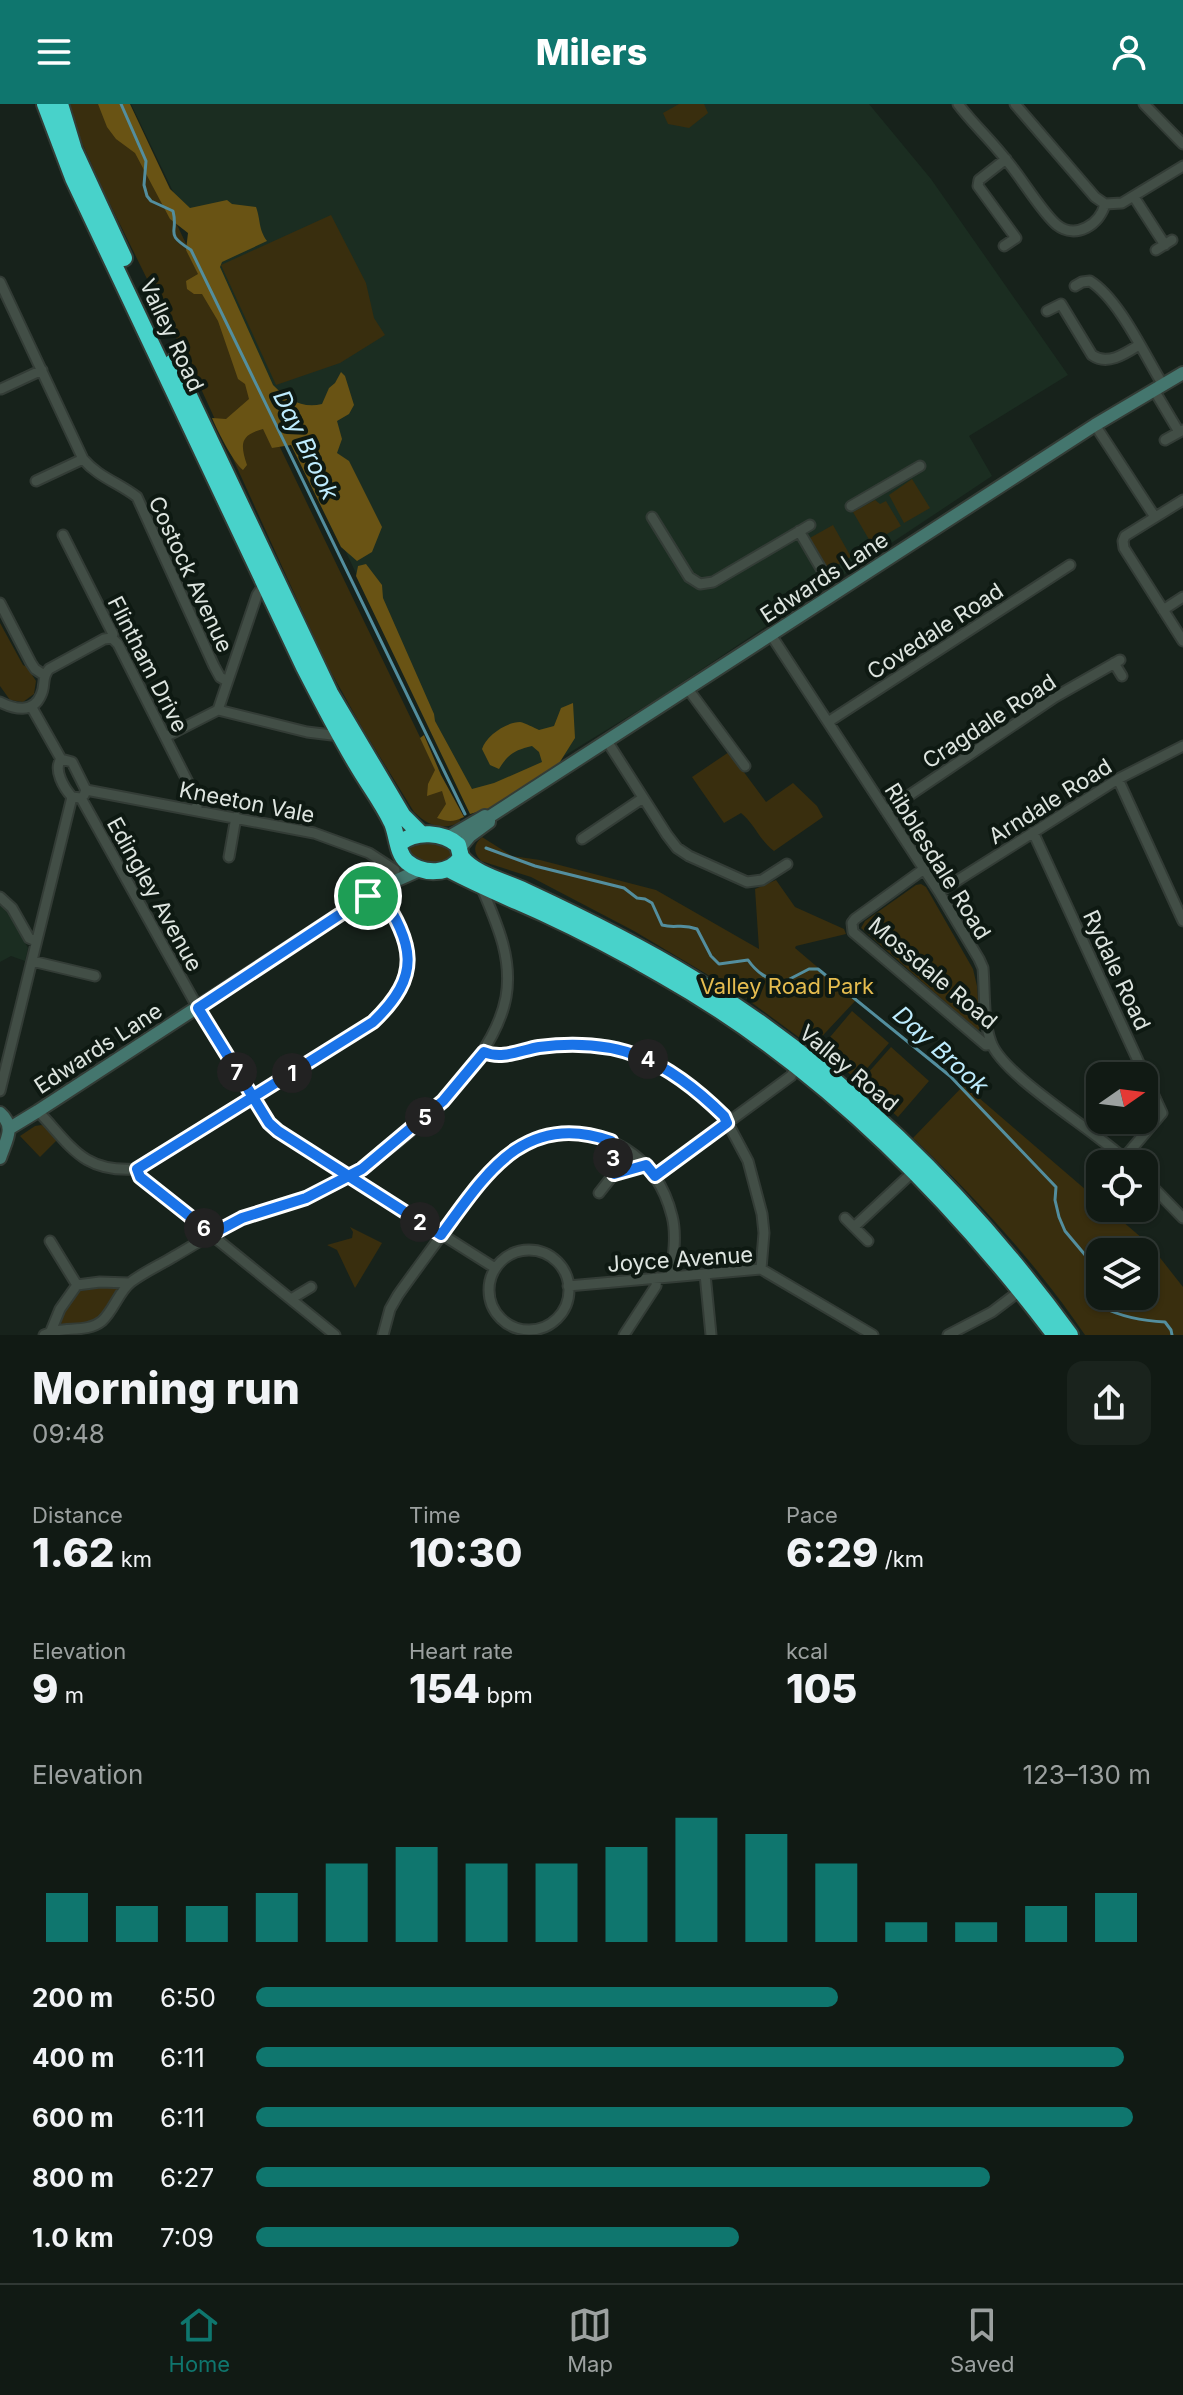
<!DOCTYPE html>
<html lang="en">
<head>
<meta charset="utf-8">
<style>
	:root { --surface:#111a14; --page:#1a231d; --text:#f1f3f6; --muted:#9ca1a0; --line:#303834; --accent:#0f766e }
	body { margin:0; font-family:Inter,sans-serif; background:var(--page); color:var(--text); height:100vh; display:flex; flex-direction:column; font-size:30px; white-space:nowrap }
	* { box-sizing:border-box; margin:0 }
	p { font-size:26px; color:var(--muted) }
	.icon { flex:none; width:44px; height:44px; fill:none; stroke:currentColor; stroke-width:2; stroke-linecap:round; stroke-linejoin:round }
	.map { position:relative; height:1231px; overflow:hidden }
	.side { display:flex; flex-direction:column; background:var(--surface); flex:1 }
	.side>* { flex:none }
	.needle { width:52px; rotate:76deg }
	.buttons { position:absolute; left:1086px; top:958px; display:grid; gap:16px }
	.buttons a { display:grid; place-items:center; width:72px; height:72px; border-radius:16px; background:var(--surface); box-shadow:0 2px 6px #0004,0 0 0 2px var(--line); font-size:40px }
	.pin { position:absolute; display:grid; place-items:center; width:68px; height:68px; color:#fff; margin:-34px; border:4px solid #fff; border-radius:50%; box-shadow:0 2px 8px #0007 }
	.km { position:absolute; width:40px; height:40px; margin:-20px; border-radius:50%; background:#222; color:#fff; font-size:22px; line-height:40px; text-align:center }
	.round { display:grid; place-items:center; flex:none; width:84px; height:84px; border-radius:16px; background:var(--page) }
	.overview { display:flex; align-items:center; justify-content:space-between; height:136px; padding:0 32px }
	h1 { font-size:44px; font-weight:800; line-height:60px }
	.metrics { display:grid; grid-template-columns:repeat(3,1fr); gap:12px; height:136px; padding:8px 32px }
	.metrics div { display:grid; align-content:center }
	.metrics b { font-size:40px; font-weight:800 }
	.metrics small { font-size:22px; font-weight:400 }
	.metrics p { font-size:22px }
	.chart { height:224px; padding:16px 32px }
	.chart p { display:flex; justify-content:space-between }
	.chart svg { width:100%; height:144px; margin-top:8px; stroke:var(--accent); stroke-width:6 }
	ul { padding:0 32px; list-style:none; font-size:26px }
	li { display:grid; grid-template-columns:128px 96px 1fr; align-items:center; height:60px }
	li i { height:20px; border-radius:10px; background:var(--accent) }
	header { display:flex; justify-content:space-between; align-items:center; height:104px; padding:0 32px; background:var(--accent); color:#fff; font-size:36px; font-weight:800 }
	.dock { display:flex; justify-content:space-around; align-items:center; height:112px; border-top:2px solid var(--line); background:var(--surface); font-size:22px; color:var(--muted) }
	.dock a { display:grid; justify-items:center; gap:4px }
	.dock .active { color:var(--accent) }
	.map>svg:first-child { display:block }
	.built { fill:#1b2d21 }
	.green { fill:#392e0e; fill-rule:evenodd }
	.forest { fill:#695314 }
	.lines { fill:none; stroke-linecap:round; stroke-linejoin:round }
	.stream { stroke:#538e9e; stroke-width:3 }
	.street-casing { stroke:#333c36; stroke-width:13 }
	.secondary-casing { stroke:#333c36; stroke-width:16 }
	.highway-casing { stroke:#333c36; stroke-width:20 }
	.street { stroke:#424e46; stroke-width:9 }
	.secondary { stroke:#44766e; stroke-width:12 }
	.highway { stroke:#48d2ca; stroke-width:16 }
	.route-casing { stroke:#fff; stroke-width:16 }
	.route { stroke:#1a73e8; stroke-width:10 }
	.labels { text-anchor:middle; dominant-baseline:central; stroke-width:8; stroke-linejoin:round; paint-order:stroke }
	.street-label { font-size:22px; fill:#dee5e0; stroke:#0e1912 }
	.park-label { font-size:22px; fill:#e5bc4f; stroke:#0e1912 }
	.water-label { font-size:24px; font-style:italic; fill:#beecfe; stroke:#0e1912 }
</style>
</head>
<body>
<header><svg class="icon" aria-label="menu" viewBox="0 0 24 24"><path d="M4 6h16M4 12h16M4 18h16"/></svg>Milers<svg class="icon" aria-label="person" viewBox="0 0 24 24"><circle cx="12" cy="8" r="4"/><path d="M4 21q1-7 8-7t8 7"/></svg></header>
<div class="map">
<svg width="1183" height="1231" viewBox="0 0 1183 1231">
	<rect width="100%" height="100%" fill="#17221b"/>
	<path class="built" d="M 131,0 L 869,0 L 931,75 L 1068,271 L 969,332 L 992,372 L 657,595 L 471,709 Z
		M 0,799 L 10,810 L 28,844 L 25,857 L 11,852 L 0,858 Z"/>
	<path class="green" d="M 70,0 L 120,0 L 272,322 L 276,335 L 461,718 C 441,727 429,722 414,708 L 364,627 L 327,561 L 197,276 L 104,88 L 79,32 Z
		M 679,0 L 704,0 L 708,9 L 689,24 L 668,20 L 663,9 Z
		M 331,111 L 366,179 L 374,214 L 385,231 L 340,259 L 276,281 L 221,161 Z
		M 912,375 L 930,404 L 904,419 L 889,391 Z
		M 875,396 L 880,400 L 886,397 L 901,422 L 871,439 L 853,408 Z
		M 833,421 L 851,453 L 827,467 L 808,435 Z
		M 0,512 L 0,519 L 23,561 L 27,563 L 36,577 L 34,590 L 23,598 L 10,596 L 0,582 Z
		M 729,648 L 766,698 L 793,679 L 817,702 L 823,713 L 774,747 C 760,737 754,719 741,709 L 724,719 L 692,673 Z
		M 482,733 L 512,752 L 540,756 L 656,786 L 759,845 L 755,785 L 776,776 L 795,803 L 844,825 L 846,830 L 796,842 L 795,844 L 856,896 L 812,943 L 740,890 L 634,827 L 531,773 L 481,757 C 473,748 473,741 482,733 Z
		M 415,735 L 448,740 L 454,752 L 443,761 C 429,759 412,760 408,744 Z
		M 921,780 L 926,783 L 973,865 L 977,882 L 980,923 L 978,927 L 861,824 L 865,817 L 916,781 Z
		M 852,907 L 889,939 L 857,976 L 820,945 Z
		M 891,943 L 929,977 L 898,1013 L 859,979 Z
		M 964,981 L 1100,1098 L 1100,1104 L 1107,1104 L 1150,1141 L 1183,1183 L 1183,1231 L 1085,1231 C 1036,1159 976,1094 913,1034 ZM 1100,1148 L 1144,1148 L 1144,1192 L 1100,1192 Z
		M 41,1021 L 45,1022 L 58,1035 L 40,1053 L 20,1032 L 35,1022 Z
		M 350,1123 L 382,1139 L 355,1184 L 337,1146 L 327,1141 L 352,1134 L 353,1128 Z
		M 111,1182 L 117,1182 L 118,1187 C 104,1212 92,1226 61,1220 L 63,1210 L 80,1187 Z"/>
	<path class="forest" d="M 98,0 L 130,0 L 170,85 L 190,104 L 227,96 L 232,100 L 256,103 C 261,117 258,124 267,137 L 222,158 L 220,163 L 273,281 C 287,295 302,305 322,300 L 329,284 L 335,279 L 341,268 L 345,272 L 354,301 L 349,310 L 337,317 L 342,335 L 337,349 L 349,357 L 382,423 L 372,448 L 357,457 L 341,443 L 291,341 L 272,344 L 263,325 C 240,331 240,340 247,361 L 243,366 C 233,358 217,326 212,314 L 226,315 L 249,295 L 245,280 L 238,275 L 218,217 L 202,190 L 194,190 L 187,185 L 186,177 L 198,170 L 186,146 L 188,129 L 170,115 L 135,49 L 116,35 L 107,23 Z
		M 366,460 L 382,481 L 383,494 L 434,610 L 435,617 L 472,685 L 494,679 L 542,658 L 539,648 L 532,642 C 515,646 508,650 499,665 L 490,661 L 482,645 C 486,632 506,618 520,618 C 526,619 534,624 539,626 L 554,622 L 561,604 L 573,599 L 575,634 L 558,661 L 494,703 L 470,710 L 356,472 L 358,462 Z
		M 424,631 L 441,671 L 464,713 C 453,718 449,718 437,714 L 446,700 L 442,687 L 427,692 L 428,680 L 435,666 L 420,634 Z"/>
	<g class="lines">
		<path class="stream" d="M 121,0 L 146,57 L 144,81 L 147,92 L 151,97 L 173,107 C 179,131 163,128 191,146 L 465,710
			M 486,744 L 535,762 L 624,784 L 637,794 L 645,795 L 652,799 L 662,821 C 676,825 681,819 697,825 L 711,852 L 719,860 L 748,856 C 757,869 767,875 782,879 L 809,865 L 818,865 L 950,972 L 1056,1083 L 1055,1096 L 1059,1113 L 1065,1127 L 1091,1158 L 1102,1203 C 1122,1213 1142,1217 1165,1218 L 1171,1226 L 1172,1231"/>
		<g class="street-casing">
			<path id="street" d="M 958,0 C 973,20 992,37 1007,57 C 1021,73 1042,109 1057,121 C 1076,136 1100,120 1105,100
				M 1015,0 L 1095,93 L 1105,100 L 1122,99 L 1183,62
				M 1144,0 L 1183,40
				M 1134,93 L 1165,141
				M 1004,142 L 1016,134 L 978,82 L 979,76 L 1006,55
				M 1156,146 L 1172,136
				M 0,178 L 83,355 C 98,373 119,379 137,393 L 214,562 L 220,573 L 227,577
				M 1075,182 L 1082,178 L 1090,177 C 1119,195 1144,250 1163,281
				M 1047,207 L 1061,200 L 1092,251 C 1107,262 1125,250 1139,241
				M 1,285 L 42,266
				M 1154,286 L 1179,328
				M 1095,321 L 1155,413
				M 1165,336 L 1183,326
				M 36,377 L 83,355
				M 1183,396 L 1125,432 L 1123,437 L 1124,444 L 1183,537
				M 851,402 L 920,362
				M 652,413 L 689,473 L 700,480 L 713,478 L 810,421
				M 799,427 L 826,473
				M 63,431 L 113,530 L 112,534 L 118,540 L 195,692 L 197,699 L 197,707
				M 0,499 L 31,559 L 35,565 L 44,571
				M 1163,506 L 1183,493
				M 771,531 L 939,788 L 979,855 L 983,864 C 985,888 983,917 991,938 C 1003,973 1100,1029 1130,1060
				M 1114,559 L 1122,572
				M 688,585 L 745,662
				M 0,598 C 14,605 33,610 41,591 C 46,581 41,574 49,565 L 104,535 L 112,534
				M 31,602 L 61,655 L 72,658 L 86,686 L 84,691
				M 218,606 L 307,628 L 340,632
				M 828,618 L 1070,461
				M 165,633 L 218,606 L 257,491 L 265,479
				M 607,637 L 667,731 L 677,744 L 689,752 L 747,778 L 762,776 L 787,760
				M 61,655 C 53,666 64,684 72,693 L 81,694 L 198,904 L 269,1019 L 278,1027 L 495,1164
				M 1118,675 L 1183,817
				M 86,686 L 314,729 L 369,749 L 395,766
				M 886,707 L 1055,593 L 1120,556
				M 1033,728 L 1162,1009 L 1124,1054
				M 582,735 L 643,694
				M 229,753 L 236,713
				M 924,765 L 855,815 L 852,819 L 853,828 L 986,941 L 991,940
				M 939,788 L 1118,675 L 1183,642
				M 0,793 L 12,804 L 29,834 L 36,837
				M 32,857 L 95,872
				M 484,948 L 497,952 L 572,939 L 590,940 L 613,943 L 650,956 L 687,978 L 724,1012 L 748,1057 L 762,1110 L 764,1129 L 761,1165
				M 0,987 L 72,693
				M 38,1007 C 72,1043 83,1069 137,1065 L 373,918 C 422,870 413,841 380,788
				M 611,1037 L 614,1070
				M 137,1065 L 140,1073 L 335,1231
				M 655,1072 L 791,972 L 796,963
				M 1144,1074 L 1183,1114
				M 599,1089 L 614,1070 L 646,1061
				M 845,1114 L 868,1137
				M 854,1123 L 914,1067
				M 50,1137 L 77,1181
				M489 1186a40 40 0 1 1 80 0a40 40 0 1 1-80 0Z
				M 705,1170 L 711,1231
				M 568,1182 L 761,1165 L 873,1231
				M 291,1195 L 311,1183
				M 51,1227 L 60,1205 L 77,1181 L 100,1178 L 129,1179
				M 44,1231 C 62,1221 86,1230 102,1217 C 114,1206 119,1187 131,1178 C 144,1168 160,1161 173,1153 C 196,1140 218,1125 242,1114 C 263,1105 286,1103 306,1094 C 377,1067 492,970 506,893 C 513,853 496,818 481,782
				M 383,1231 L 390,1205 L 398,1191 C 417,1164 437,1138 456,1111 C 473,1088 488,1063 512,1047 C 522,1040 535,1036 546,1033 C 606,1020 657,1052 672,1112 C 677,1131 673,1154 671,1173
				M 624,1231 L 656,1182 L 657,1174
				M 948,1231 L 992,1208 L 1021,1186"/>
		</g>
		<g class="secondary-casing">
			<path id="secondary" d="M 449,733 L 485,712 L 489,713 L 1095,321 L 1183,269
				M 460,744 L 470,732 L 489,718 L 489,713
				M 0,1009 C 16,1023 6,1036 0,1054
				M 10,1024 L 38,1007 L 368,792 L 377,790 L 395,777 L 422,765"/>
		</g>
		<g class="highway-casing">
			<path id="highway" d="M 45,0 L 73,74 L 304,563 C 321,596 338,629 357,661 C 368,680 382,698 392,719 C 397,730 397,750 407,758 C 423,771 451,771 461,753 L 458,741 C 443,728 416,726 400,739
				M 60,0 L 74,46 L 124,154
				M 173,258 L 330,589 L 403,712 L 421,730
				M 461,753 C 475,771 504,777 525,787 C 581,813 638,841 692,874 C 840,964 968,1091 1070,1231
				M 450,766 C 480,782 512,795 543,809 C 584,828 624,849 662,871 C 818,959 948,1090 1055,1231"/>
		</g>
		<use href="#street" class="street"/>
		<use href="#secondary" class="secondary"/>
		<use href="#highway" class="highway"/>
	</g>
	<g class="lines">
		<g class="route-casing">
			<path id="route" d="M 368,792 L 380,788 C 413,841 423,870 373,918 L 253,993 L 269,1019 L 278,1027 L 441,1131 C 485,1071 524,1006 611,1037 L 614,1070 L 646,1061 L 655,1072 L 727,1019 L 724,1012 C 667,956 620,933 539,943 C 521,946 502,956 484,948 L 443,997 L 362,1065 L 306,1094 L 242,1114 L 212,1130 L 140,1073 L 137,1065 L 253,993 L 198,904 L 368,792"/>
		</g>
		<use href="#route" class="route"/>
	</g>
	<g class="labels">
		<g class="street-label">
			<text transform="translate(172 231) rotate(65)">Valley Road</text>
			<text transform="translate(191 470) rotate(65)">Costock Avenue</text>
			<text transform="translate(824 473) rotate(-33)">Edwards Lane</text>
			<text transform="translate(935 527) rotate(-33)">Covedale Road</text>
			<text transform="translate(148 560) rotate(63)">Flintham Drive</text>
			<text transform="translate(989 617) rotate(-33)">Cragdale Road</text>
			<text transform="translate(1050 697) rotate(-32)">Arndale Road</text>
			<text transform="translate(247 698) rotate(11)">Kneeton Vale</text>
			<text transform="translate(938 757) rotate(58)">Ribblesdale Road</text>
			<text transform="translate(155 790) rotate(61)">Edingley Avenue</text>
			<text transform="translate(1117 866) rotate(65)">Rydale Road</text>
			<text transform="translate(933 869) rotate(40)">Mossdale Road</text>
			<text transform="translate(98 944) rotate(-33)">Edwards Lane</text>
			<text transform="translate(849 964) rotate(40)">Valley Road</text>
			<text transform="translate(680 1155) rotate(-4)">Joyce Avenue</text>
		</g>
		<g class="park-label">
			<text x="787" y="882">Valley Road Park</text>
		</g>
		<g class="water-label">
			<text transform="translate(306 341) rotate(64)">Day Brook</text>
			<text transform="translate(941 946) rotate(42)">Day Brook</text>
		</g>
	</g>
</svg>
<div class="buttons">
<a><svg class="needle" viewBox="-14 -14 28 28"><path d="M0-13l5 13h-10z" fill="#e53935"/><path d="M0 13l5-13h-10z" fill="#9ca1a0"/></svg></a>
<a><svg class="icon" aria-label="locate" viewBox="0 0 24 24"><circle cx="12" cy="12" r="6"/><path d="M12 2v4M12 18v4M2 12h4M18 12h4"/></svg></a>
<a><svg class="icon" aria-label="layers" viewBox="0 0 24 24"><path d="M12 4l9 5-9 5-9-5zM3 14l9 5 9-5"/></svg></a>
</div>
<div class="pin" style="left:368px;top:792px;background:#1e9e55"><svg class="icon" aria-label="arrive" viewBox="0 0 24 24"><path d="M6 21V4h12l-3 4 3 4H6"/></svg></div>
<b class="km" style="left:292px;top:969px">1</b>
<b class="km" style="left:420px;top:1118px">2</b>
<b class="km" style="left:613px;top:1054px">3</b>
<b class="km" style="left:648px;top:955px">4</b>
<b class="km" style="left:425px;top:1013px">5</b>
<b class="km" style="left:204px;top:1124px">6</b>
<b class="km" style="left:237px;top:968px">7</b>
</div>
<section class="side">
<div class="overview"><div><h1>Morning run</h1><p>09:48</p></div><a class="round"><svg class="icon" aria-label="share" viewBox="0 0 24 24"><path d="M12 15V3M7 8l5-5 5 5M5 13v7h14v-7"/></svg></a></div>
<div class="metrics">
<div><p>Distance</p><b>1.62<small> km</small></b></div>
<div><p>Time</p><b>10:30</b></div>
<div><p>Pace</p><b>6:29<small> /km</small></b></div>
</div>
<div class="metrics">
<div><p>Elevation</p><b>9<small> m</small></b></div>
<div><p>Heart rate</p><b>154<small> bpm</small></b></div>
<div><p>kcal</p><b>105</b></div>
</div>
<div class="chart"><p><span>Elevation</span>123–130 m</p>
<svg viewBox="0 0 160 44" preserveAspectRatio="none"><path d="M5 44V29M15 44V33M25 44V33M35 44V29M45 44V20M55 44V15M65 44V20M75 44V20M85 44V15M95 44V6M105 44V11M115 44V20M125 44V38M135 44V38M145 44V33M155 44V29"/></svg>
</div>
<ul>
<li><b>200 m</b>6:50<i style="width:65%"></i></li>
<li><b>400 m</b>6:11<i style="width:97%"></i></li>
<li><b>600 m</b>6:11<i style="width:98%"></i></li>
<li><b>800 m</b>6:27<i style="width:82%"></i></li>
<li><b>1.0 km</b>7:09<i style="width:54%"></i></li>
</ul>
</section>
<nav class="dock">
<a class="active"><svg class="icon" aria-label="home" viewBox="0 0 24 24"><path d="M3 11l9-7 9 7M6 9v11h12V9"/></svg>Home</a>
<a><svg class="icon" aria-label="map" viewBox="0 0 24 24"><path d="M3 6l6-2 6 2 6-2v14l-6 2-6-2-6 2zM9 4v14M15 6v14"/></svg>Map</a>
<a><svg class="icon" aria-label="saved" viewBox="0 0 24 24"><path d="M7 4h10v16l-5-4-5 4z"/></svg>Saved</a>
</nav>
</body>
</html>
